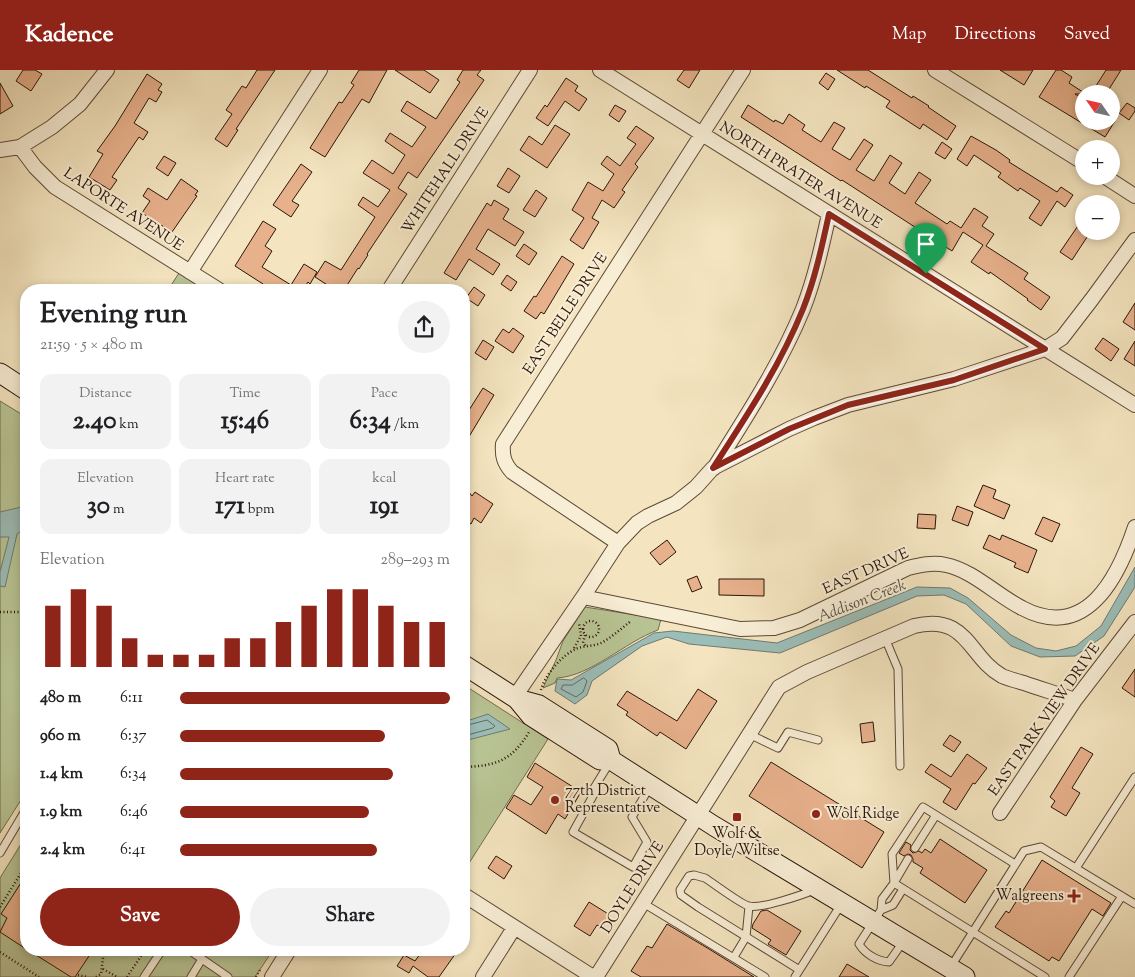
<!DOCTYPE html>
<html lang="en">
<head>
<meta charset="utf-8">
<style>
	:root { --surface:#fff; --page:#f2f2f2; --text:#202124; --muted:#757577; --accent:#8f2418 }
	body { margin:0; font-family:"Sorts Mill Goudy",serif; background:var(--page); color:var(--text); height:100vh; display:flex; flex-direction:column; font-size:19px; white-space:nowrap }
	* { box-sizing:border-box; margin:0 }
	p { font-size:16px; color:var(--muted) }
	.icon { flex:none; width:28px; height:28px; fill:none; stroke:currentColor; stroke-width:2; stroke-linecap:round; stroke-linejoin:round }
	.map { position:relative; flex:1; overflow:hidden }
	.details { position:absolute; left:20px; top:214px; width:450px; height:672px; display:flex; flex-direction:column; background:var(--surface); border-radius:20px; box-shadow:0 2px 8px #0003 }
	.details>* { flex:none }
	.needle { width:32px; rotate:304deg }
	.tools { position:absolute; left:1075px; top:15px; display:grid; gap:10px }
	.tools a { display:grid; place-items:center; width:45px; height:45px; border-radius:50%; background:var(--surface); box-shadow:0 2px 8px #0003; font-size:25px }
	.pin { position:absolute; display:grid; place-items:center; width:42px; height:42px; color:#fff; margin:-51px -21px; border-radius:50% 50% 50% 0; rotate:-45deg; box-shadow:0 0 5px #0007 }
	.pin .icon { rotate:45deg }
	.round { display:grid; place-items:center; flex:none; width:52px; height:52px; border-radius:26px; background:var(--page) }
	.head { display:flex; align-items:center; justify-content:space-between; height:85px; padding:0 20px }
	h1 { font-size:28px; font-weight:700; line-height:38px }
	.metrics { display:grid; grid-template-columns:repeat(3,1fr); gap:8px; height:85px; padding:5px 20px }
	.metrics div { display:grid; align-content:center; border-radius:12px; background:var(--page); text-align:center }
	.metrics b { font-size:25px; font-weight:700 }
	.metrics small { font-size:14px; font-weight:400 }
	.metrics p { font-size:14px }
	.chart { height:140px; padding:10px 20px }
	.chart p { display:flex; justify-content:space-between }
	.chart svg { width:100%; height:90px; margin-top:5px; stroke:var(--accent); stroke-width:6 }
	.button { display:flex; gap:10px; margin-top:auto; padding:10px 20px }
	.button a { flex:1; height:58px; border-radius:30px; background:var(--accent); color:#fff; font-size:20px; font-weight:700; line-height:58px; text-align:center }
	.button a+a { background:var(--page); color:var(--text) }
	ul { padding:0 20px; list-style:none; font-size:16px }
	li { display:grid; grid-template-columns:80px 60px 1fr; align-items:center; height:38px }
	li i { height:12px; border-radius:6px; background:var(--accent) }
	header { display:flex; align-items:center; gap:30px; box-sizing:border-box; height:70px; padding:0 25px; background:var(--accent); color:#fff }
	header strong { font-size:24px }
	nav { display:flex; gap:28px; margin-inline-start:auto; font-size:18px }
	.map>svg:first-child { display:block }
	.green { fill:#b9c595; stroke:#726d4e }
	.water { fill:#9cbeb8; stroke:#6f7a72 }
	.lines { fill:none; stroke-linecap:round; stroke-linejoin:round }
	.shore { stroke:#646a60; stroke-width:1 }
	.building { fill:#e7b18c; stroke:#2b1508 }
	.lane-casing { stroke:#5d4936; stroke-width:9 }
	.street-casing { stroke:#5d4936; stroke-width:16 }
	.secondary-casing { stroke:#2b1508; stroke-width:21 }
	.path { stroke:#2b1508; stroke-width:2.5; stroke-dasharray:1 2.5; stroke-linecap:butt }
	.lane { stroke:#f8eed6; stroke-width:7 }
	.street { stroke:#f8eed6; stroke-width:14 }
	.secondary { stroke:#f8eed6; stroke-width:19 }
	.route-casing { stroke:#fff; stroke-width:10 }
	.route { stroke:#8f2418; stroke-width:6 }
	.poi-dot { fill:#8f2418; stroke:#f8eed6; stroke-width:2 }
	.labels { text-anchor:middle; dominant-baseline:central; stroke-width:4; stroke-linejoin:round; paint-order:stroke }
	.street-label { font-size:15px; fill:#2b1508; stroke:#f8eed6 }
	.poi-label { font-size:15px; fill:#2b1508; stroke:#f8eed6; text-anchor:start }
	.water-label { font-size:16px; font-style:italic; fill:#535046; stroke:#f8eed6 }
</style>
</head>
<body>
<header>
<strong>Kadence</strong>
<nav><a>Map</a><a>Directions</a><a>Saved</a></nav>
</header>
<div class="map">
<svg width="1135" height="907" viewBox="0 0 1135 907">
	<rect width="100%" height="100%" fill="#f4e5c0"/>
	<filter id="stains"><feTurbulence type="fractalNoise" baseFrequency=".004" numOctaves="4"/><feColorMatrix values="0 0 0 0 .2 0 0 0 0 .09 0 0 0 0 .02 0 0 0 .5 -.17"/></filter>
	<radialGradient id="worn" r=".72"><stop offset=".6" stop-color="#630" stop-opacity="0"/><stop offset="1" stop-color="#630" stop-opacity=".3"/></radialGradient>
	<path class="green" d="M 179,203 L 205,220 L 168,220 Z
		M 0,331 L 26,347 L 26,722 L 0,763 Z
		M 585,537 L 661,549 L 658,560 C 625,572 591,606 557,608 L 555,613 L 543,618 L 556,590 L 563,571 Z
		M 464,615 L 548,669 L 464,801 Z
		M 26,766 L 26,880 L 273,880 L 255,907 L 0,907 L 0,808 Z"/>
	<path class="water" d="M 26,436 L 26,458 L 17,464 L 5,517 L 0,516 L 0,502 L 9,467 L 0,467 L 0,442 Z
		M 1135,497 L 1135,517 L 1104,566 L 1075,586 L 1040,587 L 1011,576 L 966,534 L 944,525 L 917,526 L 780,583 L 689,574 L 667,567 L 642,576 L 592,611 L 587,625 L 575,634 L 555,621 L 557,609 L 571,610 L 654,563 L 673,561 L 777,573 L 917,517 L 950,518 L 968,528 L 1011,565 L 1036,578 L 1056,581 L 1076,576 L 1101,556 Z
		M 488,644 L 510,659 L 464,671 L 464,652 Z"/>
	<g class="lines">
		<path class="shore" d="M 584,608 L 587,611 L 583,622 L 576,627 L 561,619 L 563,615 L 572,615 Z
			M 464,656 L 487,650 L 495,656 L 493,658 L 464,666"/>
	</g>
	<path class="building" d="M 23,0 L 35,0 L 42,4 L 31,21 L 16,11 Z
		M 257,0 L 275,0 L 236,59 L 238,60 L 227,77 L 215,69 L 232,44 L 226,40 L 242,16 L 246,18 Z
		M 359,0 L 387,0 L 369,33 L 362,29 L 325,87 L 310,78 L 339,32 L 342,33 L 354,15 L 351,13 Z
		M 395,0 L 424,0 L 439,10 L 430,23 Z
		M 463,0 L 481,0 L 477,5 L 484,10 L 417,108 L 408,102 L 398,118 L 407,124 L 367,184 L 368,185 L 359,199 L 358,198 L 344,220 L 335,220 L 315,207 L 325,191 L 341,200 L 375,147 L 358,135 L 363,127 L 378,137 L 390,120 L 363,103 L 372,90 L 393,104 L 405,85 L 385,71 L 390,63 L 412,77 L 426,57 L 401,41 L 407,31 L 436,49 L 460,12 L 457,10 Z
		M 684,0 L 700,0 L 689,18 L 677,10 Z
		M 837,0 L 868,0 L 912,28 L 913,26 L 929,36 L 928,37 L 956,56 L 947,70 L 923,54 L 920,59 L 886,37 L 890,31 L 866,16 L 865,18 Z
		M 1000,0 L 1033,0 L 1024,15 Z
		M 1056,0 L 1061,0 L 1072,7 L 1069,13 L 1086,24 L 1075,24 L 1084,29 L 1084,51 L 1115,51 L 1105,67 L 1039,27 Z
		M 1106,0 L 1121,0 L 1106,24 L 1091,24 Z
		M 826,3 L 835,9 L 828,20 L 819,13 Z
		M 147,4 L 162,14 L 158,20 L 162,22 L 156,32 L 149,28 L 134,53 L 148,62 L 143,70 L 139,67 L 112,107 L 117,110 L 110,120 L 89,107 L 103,84 L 97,81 L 115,56 Z
		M 566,8 L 578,16 L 575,21 L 587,29 L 579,41 L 565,31 L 548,56 L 536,48 L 545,35 L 547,37 Z
		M 0,13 L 13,36 L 0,44 Z
		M 1127,33 L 1135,38 L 1135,41 L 1129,50 L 1119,43 Z
		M 615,35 L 626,41 L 619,52 L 609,45 Z
		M 748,35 L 774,52 L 775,50 L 783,54 L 789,44 L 805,55 L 802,60 L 821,72 L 834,52 L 845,58 L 832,79 L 850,90 L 864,69 L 873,75 L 856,100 L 874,111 L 890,85 L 902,93 L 889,113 L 905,124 L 919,102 L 931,110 L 915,133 L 947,154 L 950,151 L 961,158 L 974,138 L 988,147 L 982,156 L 994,164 L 986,176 L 1028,203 L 1024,209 L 1050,227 L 1041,240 L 1027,230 L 1028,229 L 990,202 L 989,204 L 971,192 L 983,175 L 963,162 L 952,181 L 842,110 L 841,111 L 741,47 Z
		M 555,55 L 570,64 L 547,98 L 520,80 L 529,66 L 542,75 Z
		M 636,56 L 654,68 L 635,94 L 638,97 L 622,120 L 625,122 L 614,138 L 602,130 L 592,148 L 599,152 L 583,179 L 570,170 L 584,148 L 572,140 L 588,112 L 603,121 L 614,104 L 601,94 L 607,86 L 620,96 L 636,74 L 627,68 Z
		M 971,66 L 996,80 L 1010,90 L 1009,92 L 1057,122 L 1061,117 L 1073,125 L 1065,137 L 1057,131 L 1041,156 L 1029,148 L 1040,131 L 1020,118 L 1018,121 L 998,107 L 1001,103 L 974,85 L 967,96 L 957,89 Z
		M 942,72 L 952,79 L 945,89 L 935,83 Z
		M 164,86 L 176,93 L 168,106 L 156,98 Z
		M 301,94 L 312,102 L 292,131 L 299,135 L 291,147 L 273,135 Z
		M 508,98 L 520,106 L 509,123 L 497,116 Z
		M 181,109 L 198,121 L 195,125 L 197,126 L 172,162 L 142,143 L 150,131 L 143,126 L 148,118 L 167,130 Z
		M 536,120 L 547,128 L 535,147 L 523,140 Z
		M 494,130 L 509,139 L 503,149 L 524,162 L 515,176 L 488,159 L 476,179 L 500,194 L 493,205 L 469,189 L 456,210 L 444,203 L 487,133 L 491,136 Z
		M 1084,147 L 1084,161 L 1091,161 L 1072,190 L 1060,182 Z
		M 263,151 L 276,159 L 265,176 L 272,181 L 262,197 L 291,215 L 304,194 L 317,202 L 310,214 L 308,212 L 303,220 L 268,220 L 262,216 L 263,214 L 235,196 Z
		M 524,174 L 537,183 L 529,195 L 516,186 Z
		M 562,186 L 574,194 L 544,244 L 541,242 L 536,249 L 524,241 L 534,226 L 536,227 Z
		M 507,205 L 517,212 L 511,221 L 501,214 Z
		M 474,217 L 485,225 L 478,236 L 466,228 Z
		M 1135,233 L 1135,260 L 1123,252 Z
		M 513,258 L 524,266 L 513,283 L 495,271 L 503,259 L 509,263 Z
		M 1103,268 L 1119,279 L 1111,291 L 1095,279 Z
		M 483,270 L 494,277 L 486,290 L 475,283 Z
		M 1135,271 L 1135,296 L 1124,289 Z
		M 483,318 L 494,325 L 464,375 L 464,348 Z
		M 983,415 L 996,420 L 993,428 L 1010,435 L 1004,449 L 974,436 Z
		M 464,416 L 472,426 L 475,422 L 493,434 L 481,453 L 474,448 L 471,454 L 464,449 Z
		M 957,436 L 973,442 L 968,456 L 952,450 Z
		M 918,444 L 936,445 L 935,459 L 917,458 Z
		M 1043,447 L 1060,454 L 1052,472 L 1035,464 Z
		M 989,465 L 1000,470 L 1002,465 L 1037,480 L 1028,503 L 1014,497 L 1016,493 L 983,478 Z
		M 667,470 L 676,482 L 660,495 L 650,483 Z
		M 697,506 L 702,518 L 692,522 L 687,510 Z
		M 719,509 L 764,509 L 764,526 L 719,525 Z
		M 1135,599 L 1135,627 L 1122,618 Z
		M 698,619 L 717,631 L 686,679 L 660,662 L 657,666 L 626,645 L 628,642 L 617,635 L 627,621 L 677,651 Z
		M 873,652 L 875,671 L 862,673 L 860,654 Z
		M 950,665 L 961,672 L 954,682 L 943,675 Z
		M 1081,677 L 1093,684 L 1072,718 L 1080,723 L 1066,746 L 1051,737 L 1055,731 L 1050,727 Z
		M 967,684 L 987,698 L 975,714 L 973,713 L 956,740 L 943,732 L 951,719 L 925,702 L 931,694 L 951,707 Z
		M 771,692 L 884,762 L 862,798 L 749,726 Z
		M 535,693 L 581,722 L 565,749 L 558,744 L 546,764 L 506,738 L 514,725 L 531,735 L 543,717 L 527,707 Z
		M 940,769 L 987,800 L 965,833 L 920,803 L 923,798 L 913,792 L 913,789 L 911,785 L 908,784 L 904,786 L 899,783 L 906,772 L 911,775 L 910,780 L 913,783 L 919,781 L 922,783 L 925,779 L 931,783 Z
		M 496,786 L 512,796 L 504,809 L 488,798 Z
		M 1042,790 L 1111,833 L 1103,846 L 1092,839 L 1059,891 L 1052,887 L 1049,891 L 995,857 L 1006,841 L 1009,843 Z
		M 26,805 L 26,879 L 0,862 L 7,848 L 1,844 Z
		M 589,832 L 610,845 L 602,858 L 597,855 L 590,866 L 574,856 Z
		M 767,840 L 801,861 L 786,885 L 768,874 L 771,870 L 752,858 L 753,854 L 761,841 Z
		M 667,854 L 709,879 L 754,907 L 641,907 L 631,901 L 647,876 L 652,878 Z
		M 28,880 L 93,880 L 75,907 L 71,907 Z
		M 423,880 L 458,880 L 439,907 L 428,907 L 413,896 L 409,903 L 397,896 L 404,885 L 415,891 Z
		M 847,894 L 869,907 L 839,907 Z"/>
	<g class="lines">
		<g class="lane-casing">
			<path id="lane" d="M 885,568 L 898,599 L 900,696
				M 749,664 L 778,678 L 788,662 L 818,670
				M 610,692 L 594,718 L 594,724 L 573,762 L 633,797 L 647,772 L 632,747 L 651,715
				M 915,778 L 936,745
				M 0,783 L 26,739
				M 908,789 L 894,813 L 1045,907
				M 1076,798 L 1135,707
				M 643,833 L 765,907
				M 881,840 L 893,835 L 903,819
				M 903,872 L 889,892 C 877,891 865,884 859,874 L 881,840 L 882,829 L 894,813 L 892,784 L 923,737 L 1015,794
				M 189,880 L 228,907
				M 734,887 L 746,867 L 749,836
				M 950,898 L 1024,781 L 1041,777 L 1135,834
				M 798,899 L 698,837 L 681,825 L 680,820 L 689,806 L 694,805 L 705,808 C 713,813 742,835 749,836 C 761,839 802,825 814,820
				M 144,907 L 162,880
				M 191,907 L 202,889
				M 795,907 L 842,833
				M 1069,907 L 1122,826"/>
		</g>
		<g class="street-casing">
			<path id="street" d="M 600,0 L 1135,335
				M 935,0 L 1084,93
				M 20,77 L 35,97 L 55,117 L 219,220
				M 0,80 L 20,77 L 52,57 L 80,34 L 107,0
				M 1104,106 L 1135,126
				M 190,202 L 320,0
				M 389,220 L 530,0
				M 714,398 C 746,347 780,295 803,239 C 815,208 822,176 829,144
				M 618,473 L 512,402 C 504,393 502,386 503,374 L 743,0
				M 583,527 L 740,559 L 774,558 L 800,550 L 908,498 C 920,495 933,492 946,495 C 972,500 998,526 1022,538 C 1086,572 1118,508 1135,457
				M 514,628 L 583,527 L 618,473 L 637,453 L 648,446 L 676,433 L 696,417 L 713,398 L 789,359 L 814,348 L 848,335 L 954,309 L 1045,279 L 1062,268 L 1092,229 L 1135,170
				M 1000,743 L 1075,630 L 1135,552
				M 464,825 L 593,907
				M 272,907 L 289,880
				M 483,907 L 514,858
				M 596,907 L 779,617 L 807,602 L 914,556 C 968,543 968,587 1002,606 C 1009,609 1017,611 1024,613 C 1041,619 1058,624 1075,630"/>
		</g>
		<g class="secondary-casing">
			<path id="secondary" d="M 0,303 L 26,320
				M 464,595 L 517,629 L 539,635 L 608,679 L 611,690
				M 517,629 L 531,646 L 600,690 L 611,690 L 714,756 L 965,907"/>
		</g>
		<path class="path" d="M 0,542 L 26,542
			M583 559a8 8 0 1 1 16 0a8 8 0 1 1-16 0Z
			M 585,565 L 583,573 L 587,577
			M 574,578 L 581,566 L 579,553
			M 541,620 C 545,605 562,585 576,579 C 584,575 594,577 603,572 C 613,566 622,558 631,551
			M 464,697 C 495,696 512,691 529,662
			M 0,837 L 26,795
			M 0,882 L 39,907
			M 103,899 L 117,907
			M 78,905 L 88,907
			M 96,907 L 101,904 L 104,880
			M 127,907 L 145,880
			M 256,907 L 260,900"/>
		<use href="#lane" class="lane"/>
		<use href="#street" class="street"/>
		<use href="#secondary" class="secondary"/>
	</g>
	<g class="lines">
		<g class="route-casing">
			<path id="route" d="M 829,144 L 1045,279 L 954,310 L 848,335 L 789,359 L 713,398 C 746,347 780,296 803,239 C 815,209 822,176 829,144 Z"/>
		</g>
		<use href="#route" class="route"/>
	</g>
	<g class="poi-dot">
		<circle cx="555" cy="730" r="5"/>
		<circle cx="816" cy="744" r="5"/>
		<rect x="732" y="742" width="10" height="10" rx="2.5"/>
		<path d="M1071.5 818.5h5v5h5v5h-5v5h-5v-5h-5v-5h5z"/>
	</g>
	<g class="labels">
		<g class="street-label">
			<text transform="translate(446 101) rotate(-57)">WHITEHALL DRIVE</text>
			<text transform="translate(800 106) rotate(32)">NORTH PRATER AVENUE</text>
			<text transform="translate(123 140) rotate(33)">LAPORTE AVENUE</text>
			<text transform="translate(566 244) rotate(-57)">EAST BELLE DRIVE</text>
			<text transform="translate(866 502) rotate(-24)">EAST DRIVE</text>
			<text transform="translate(1045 650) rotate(-55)">EAST PARK VIEW DRIVE</text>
			<text transform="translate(633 818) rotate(-58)">DOYLE DRIVE</text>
		</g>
		<g class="poi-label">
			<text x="565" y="721">77th District<tspan x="565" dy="17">Representative</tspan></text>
			<text x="826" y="744">Wolf Ridge</text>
			<text x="737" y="764" text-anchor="middle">Wolf &amp;<tspan x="737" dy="17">Doyle/Wiltse</tspan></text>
			<text x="1064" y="826" text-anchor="end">Walgreens</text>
		</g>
		<g class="water-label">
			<text transform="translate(862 532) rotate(-21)">Addison Creek</text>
		</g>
	</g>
	<rect width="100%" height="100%" filter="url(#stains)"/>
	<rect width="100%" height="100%" fill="url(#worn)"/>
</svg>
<div class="tools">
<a><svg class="needle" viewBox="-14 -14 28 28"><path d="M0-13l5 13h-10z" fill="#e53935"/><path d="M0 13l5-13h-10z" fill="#757577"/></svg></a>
<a>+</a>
<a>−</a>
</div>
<div class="pin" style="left:926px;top:204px;background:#1e9e55"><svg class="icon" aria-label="arrive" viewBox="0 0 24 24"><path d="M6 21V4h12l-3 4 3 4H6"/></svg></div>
<section class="details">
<div class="head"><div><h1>Evening run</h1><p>21:59 · 5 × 480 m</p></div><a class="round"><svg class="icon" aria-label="share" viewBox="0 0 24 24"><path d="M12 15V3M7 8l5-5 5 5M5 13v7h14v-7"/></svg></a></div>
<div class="metrics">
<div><p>Distance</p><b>2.40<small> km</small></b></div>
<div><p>Time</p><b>15:46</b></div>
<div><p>Pace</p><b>6:34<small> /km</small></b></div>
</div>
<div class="metrics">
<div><p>Elevation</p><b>30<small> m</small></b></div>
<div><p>Heart rate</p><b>171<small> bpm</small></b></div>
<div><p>kcal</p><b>191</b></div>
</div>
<div class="chart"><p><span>Elevation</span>289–293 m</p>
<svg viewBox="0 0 160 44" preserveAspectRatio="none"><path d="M5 44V14M15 44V6M25 44V14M35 44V30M45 44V38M55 44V38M65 44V38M75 44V30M85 44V30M95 44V22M105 44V14M115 44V6M125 44V6M135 44V14M145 44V22M155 44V22"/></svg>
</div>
<ul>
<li><b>480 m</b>6:11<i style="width:100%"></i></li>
<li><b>960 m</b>6:37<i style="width:76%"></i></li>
<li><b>1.4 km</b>6:34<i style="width:79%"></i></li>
<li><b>1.9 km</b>6:46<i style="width:70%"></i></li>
<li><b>2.4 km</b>6:41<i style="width:73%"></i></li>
</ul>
<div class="button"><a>Save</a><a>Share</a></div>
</section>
</div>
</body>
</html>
